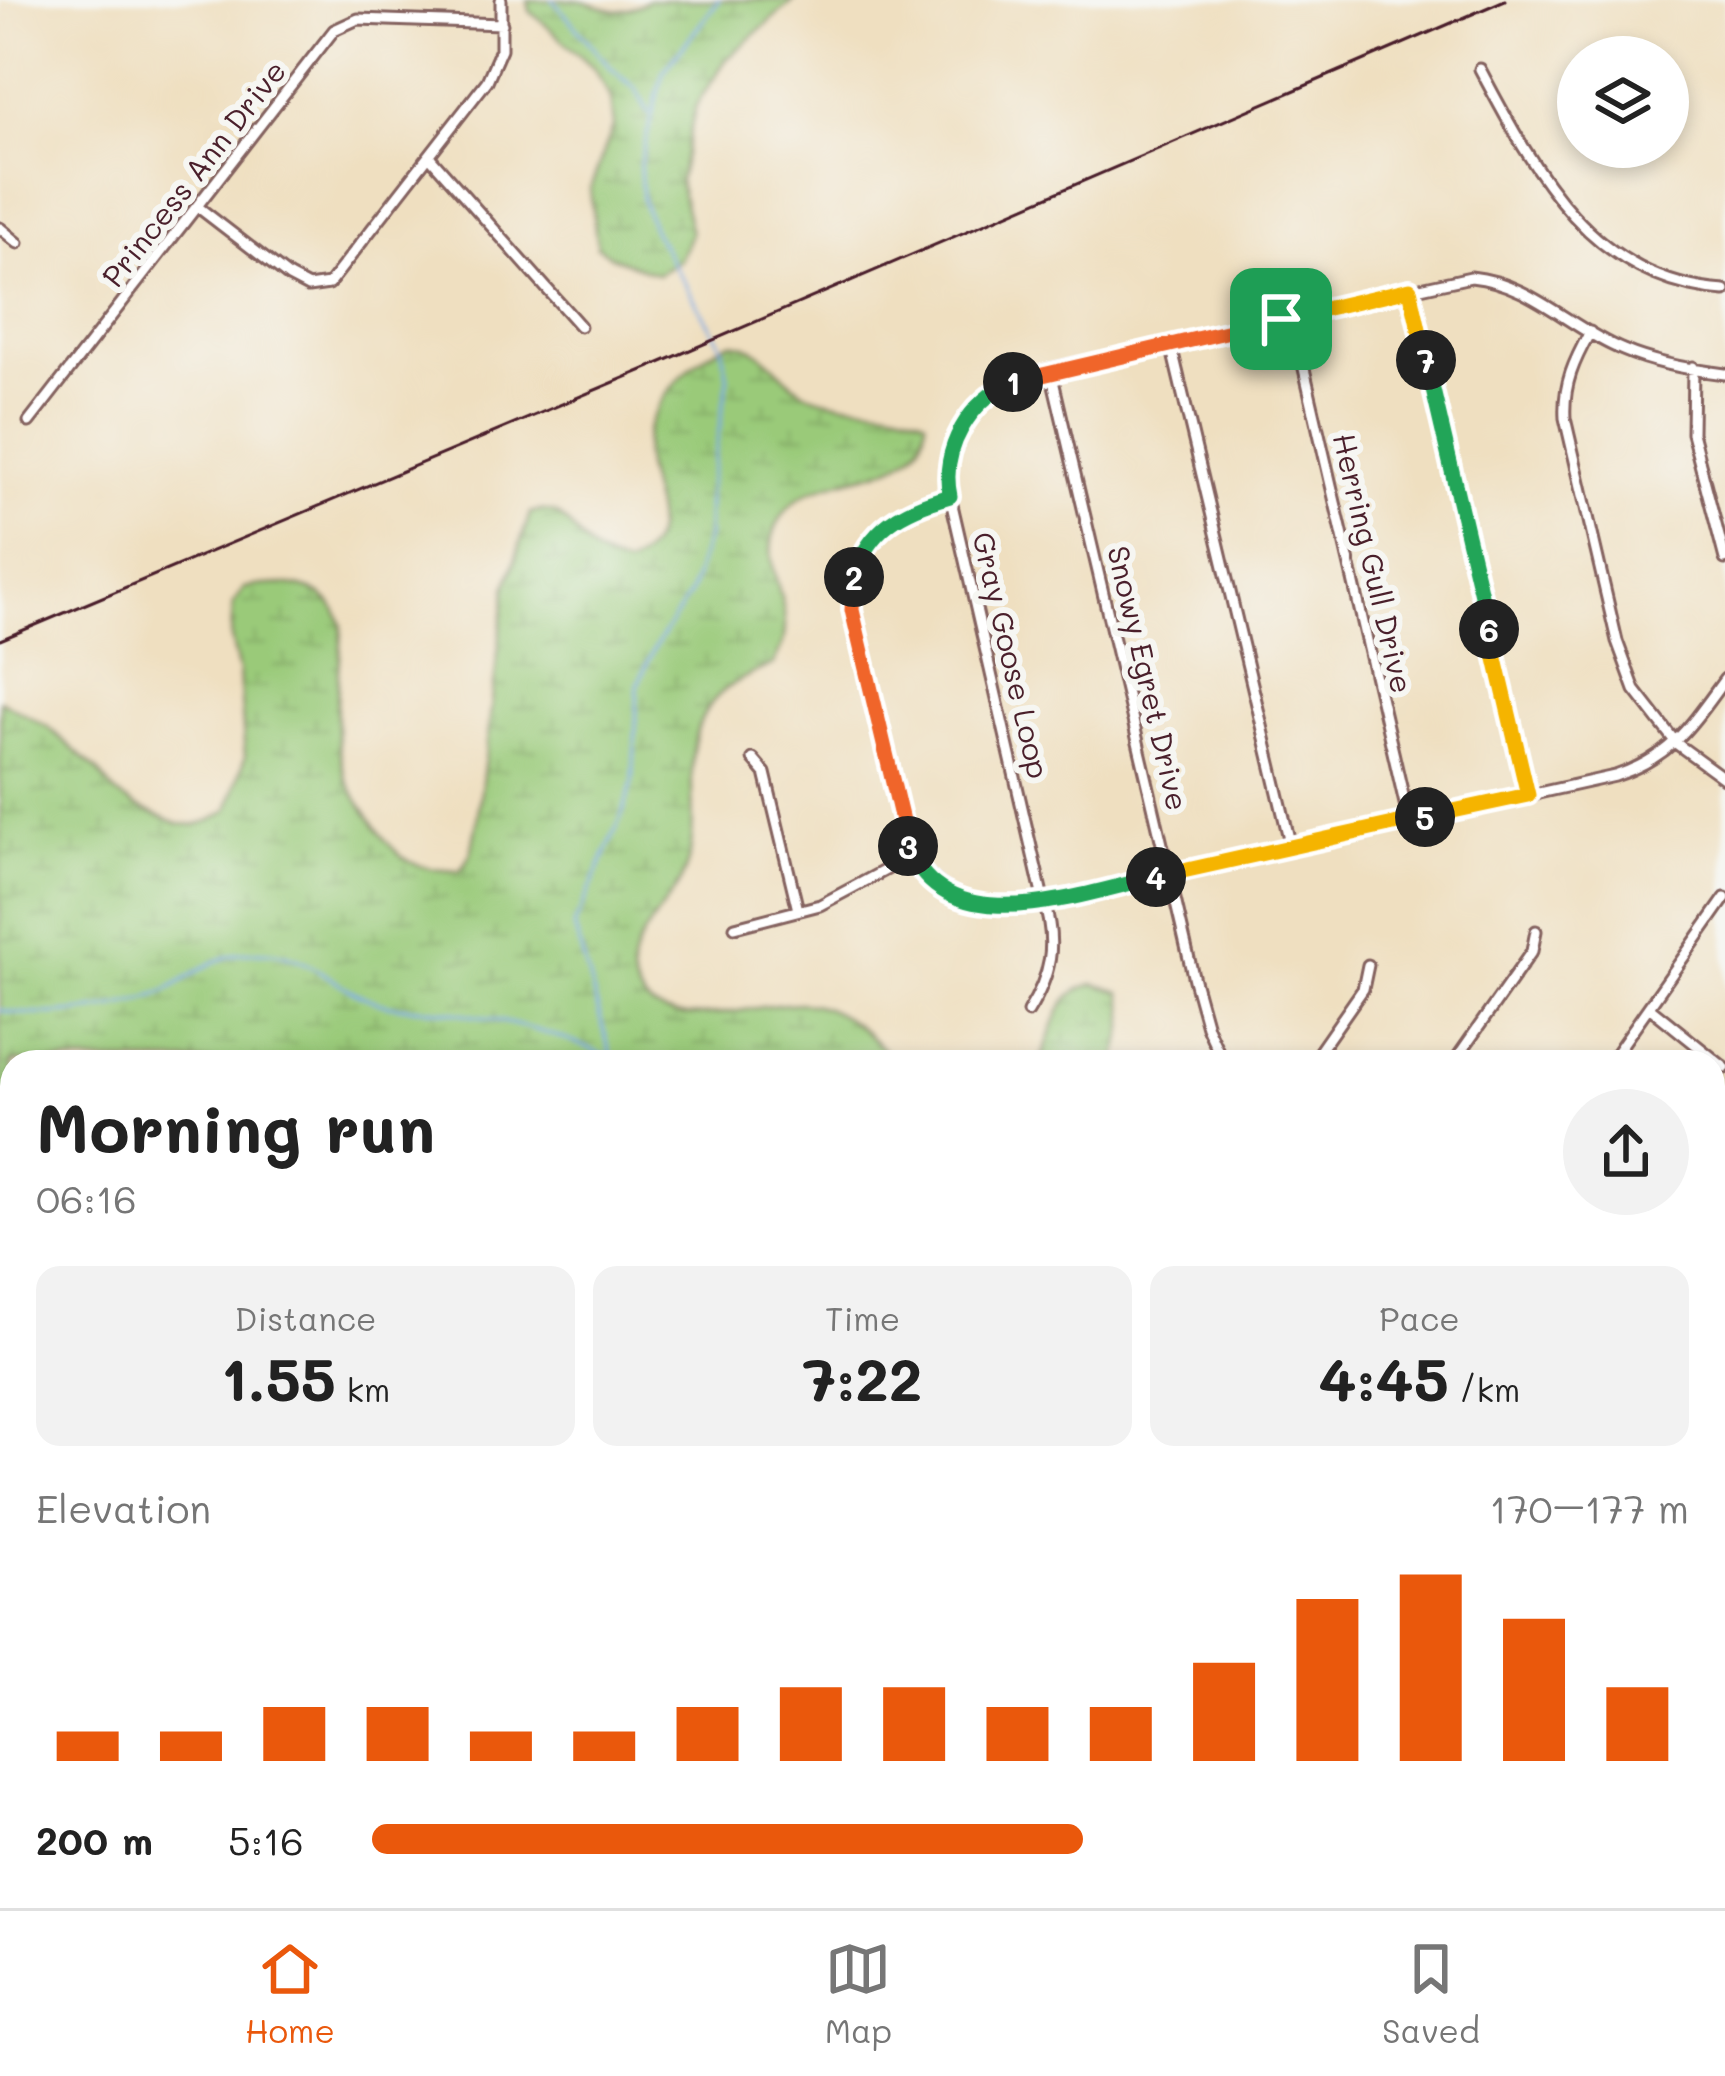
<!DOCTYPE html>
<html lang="en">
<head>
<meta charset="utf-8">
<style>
	:root { --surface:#fff; --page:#f2f2f2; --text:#222; --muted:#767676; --line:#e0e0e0; --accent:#ea580c }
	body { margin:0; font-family:Mali,sans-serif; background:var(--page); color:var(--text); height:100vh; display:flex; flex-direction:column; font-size:45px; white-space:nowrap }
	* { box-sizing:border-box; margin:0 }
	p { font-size:39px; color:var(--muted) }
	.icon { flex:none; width:66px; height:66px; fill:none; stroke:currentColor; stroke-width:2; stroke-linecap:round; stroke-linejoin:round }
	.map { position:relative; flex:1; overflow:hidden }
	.sheet { position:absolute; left:0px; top:1050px; width:1725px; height:858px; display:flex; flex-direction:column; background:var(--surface); border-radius:36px 36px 0 0; box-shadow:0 6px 18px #0003 }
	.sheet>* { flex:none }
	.tools { position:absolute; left:1557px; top:36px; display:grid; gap:24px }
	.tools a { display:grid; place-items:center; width:132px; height:132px; border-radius:50%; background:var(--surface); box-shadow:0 6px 18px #0003; font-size:60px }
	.pin { position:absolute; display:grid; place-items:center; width:102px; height:102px; color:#fff; margin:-51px; border-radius:24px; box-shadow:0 6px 18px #0006 }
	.km { position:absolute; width:60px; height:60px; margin:-30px; border-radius:50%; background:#222; color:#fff; font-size:33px; line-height:60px; text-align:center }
	.round { display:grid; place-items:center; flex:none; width:126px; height:126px; border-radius:63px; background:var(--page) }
	.overview { display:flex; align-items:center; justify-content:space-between; height:204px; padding:0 36px }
	h1 { font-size:66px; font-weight:700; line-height:90px }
	.stats { display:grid; grid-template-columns:repeat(3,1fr); gap:18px; height:204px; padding:12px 36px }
	.stats div { display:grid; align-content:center; border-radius:24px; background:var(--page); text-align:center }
	.stats b { font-size:60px; font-weight:700 }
	.stats small { font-size:33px; font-weight:400 }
	.stats p { font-size:33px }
	.chart { height:336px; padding:24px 36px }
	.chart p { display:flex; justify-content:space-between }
	.chart svg { width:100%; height:216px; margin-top:12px; stroke:var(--accent); stroke-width:6 }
	ul { padding:0 36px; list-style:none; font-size:39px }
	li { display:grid; grid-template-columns:192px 144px 1fr; align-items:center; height:90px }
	li i { height:30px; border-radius:15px; background:var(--accent) }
	.menu { display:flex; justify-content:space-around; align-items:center; height:168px; border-top:3px solid var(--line); background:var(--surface); font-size:33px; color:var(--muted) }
	.menu a { display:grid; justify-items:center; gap:6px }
	.menu .current { color:var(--accent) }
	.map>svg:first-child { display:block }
	.wetland { fill:url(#wetland-marsh); stroke:#727452; stroke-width:3 }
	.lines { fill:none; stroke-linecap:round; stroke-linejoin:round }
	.stream { stroke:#78a8e2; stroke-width:3 }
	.street-casing { stroke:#84625f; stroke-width:15 }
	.secondary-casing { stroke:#84625f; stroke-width:18 }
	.primary-casing { stroke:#84625f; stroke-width:20 }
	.street { stroke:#fff; stroke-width:9 }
	.secondary { stroke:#fae7c3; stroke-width:12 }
	.primary { stroke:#f3c26a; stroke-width:14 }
	.rail { stroke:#4a1f2b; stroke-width:3 }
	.split-1-casing { stroke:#fff; stroke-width:24 }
	.split-2-casing { stroke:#fff; stroke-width:24 }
	.split-3-casing { stroke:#fff; stroke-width:24 }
	.split-4-casing { stroke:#fff; stroke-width:24 }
	.split-5-casing { stroke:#fff; stroke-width:24 }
	.split-6-casing { stroke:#fff; stroke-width:24 }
	.split-7-casing { stroke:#fff; stroke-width:24 }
	.split-8-casing { stroke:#fff; stroke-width:24 }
	.split-1 { stroke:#f0652b; stroke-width:15 }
	.split-2 { stroke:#22a559; stroke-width:15 }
	.split-3 { stroke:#f0652b; stroke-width:15 }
	.split-4 { stroke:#22a559; stroke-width:15 }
	.split-5 { stroke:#f5b400; stroke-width:15 }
	.split-6 { stroke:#f5b400; stroke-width:15 }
	.split-7 { stroke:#22a559; stroke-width:15 }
	.split-8 { stroke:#f5b400; stroke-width:15 }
	.labels { text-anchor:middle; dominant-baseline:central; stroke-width:12; stroke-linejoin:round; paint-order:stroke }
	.street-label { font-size:30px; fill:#4a1f2b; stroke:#f6f6f2 }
</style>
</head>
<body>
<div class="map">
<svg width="1725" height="1908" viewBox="0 0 1725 1908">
	<defs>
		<pattern id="wetland-marsh" width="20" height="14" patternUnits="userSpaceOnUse" patternTransform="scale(3)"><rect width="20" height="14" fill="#9aca79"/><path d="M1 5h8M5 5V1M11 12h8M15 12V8" fill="none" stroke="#86ad69"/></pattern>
	</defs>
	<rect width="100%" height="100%" fill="#f6f6f2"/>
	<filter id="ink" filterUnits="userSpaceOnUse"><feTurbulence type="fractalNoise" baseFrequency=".00833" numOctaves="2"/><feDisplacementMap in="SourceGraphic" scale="24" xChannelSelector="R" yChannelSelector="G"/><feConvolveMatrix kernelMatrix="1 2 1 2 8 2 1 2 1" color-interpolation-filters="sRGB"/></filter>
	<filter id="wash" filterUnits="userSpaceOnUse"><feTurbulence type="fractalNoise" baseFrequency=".004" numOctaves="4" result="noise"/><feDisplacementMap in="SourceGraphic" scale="48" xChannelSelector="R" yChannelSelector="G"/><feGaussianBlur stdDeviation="2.7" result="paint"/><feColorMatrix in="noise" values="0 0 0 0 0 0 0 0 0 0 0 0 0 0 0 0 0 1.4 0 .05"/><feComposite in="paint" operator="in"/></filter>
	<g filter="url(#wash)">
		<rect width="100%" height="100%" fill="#efdfc0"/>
		<path class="wetland" d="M 528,0 C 543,0 561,0 576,0 C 609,5 612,21 649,0 L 794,0 L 726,60 L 696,105 L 679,181 L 691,233 L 680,260 L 657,274 L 612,257 L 597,247 L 590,189 L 614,125 L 611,98 L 595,69 L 530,11 Z
			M 731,342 C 768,346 776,377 807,393 C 836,408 889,401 926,419 C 926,486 828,468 792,504 C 746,553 792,587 784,638 C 783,647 777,656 773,664 C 745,677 716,688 702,718 C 678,768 707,829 681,880 C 664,913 612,954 640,994 C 672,1042 770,994 816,1005 C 850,1014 872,1039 897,1062 L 12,1062 L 12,1126 L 0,1127 L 0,700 L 48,727 L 97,770 L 116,794 L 137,807 L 179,824 L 196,825 L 212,820 L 228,810 L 245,757 L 239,672 L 231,638 L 233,605 L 244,588 C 282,581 328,581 342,624 C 341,672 329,728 345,775 C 351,793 364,808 374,824 C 400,862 413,869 460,871 L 471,853 L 477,822 L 506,589 L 530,513 C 562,502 570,531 591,550 C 601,559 614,562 626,566 C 681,538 645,496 644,456 C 643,409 690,358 731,342 Z
			M 1094,984 L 1121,992 C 1130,1019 1122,1036 1116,1062 L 1039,1062 C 1057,1031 1053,993 1094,984 Z
			M 1725,1492 L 1725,1760 L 1713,1749 L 1713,1496 Z"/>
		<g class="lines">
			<path class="stream" d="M 553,0 L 613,70 L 635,88 L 649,113
				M 0,1010 C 43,1020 133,1010 171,988 C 197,973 214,957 245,953 C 307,945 331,989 381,1003 C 403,1009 430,1008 454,1012 C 509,1022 562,1034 612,1059
				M 613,1062 L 574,926 L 621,818 L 633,782 L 638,685 L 653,650 L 690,594 L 707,537 L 708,492 L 728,380 L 722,346 L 653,230 L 642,199 L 640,164 L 663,72 L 719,0
				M 1713,1661 L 1725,1669"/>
		</g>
	</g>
	<g filter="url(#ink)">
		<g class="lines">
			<g class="street-casing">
				<path id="street" d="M 1480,69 C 1535,173 1593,282 1725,291
					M 429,156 L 580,326
					M 198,207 L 289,277 L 308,287 L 329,284 L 487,81 L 501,49 L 501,0
					M 0,228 L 18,243
					M 1410,289 L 1528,795
					M 1292,317 L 1409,821
					M 1590,332 C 1574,361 1563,384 1565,418 L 1617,641 L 1635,690 L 1677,744 L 1725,779
					M 1171,345 L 1291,847
					M 1693,367 L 1692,433 L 1725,559
					M 1051,372 L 1194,980 L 1207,1027 L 1223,1062
					M 1725,374 C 1693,370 1653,363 1623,350 C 1569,328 1531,283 1471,277 C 1363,300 1256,326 1148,350 C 1107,359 1031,368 997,389 C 964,410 951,446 947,483 L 1044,903 L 1615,776 C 1672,757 1691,725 1725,679
					M 29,422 L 334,30 L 358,19 L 502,24
					M 950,496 C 889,514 849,540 852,611 L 912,856 C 952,907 984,909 1044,903 C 1057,944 1051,975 1028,1012
					M 753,759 L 765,773 L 798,910
					M 735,927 L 820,905 L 912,856
					M 1649,1007 L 1725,1068
					M 1312,1062 L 1363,989 L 1368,965
					M 1454,1062 L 1532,951 L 1536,931
					M 1610,1062 L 1725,898
					M 1713,1220 L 1725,1222
					M 0,1321 L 12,1326
					M 1713,1325 L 1725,1309
					M 1713,1340 L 1725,1354
					M 0,1502 L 4,1504
					M 0,1697 L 12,1668
					M 1260,1896 L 1293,1908
					M 818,1908 L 832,1896
					M 1025,1908 L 1030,1896
					M 1522,1908 L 1531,1896
					M 1720,1908 L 1725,1904"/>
			</g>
			<g class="secondary-casing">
				<path id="secondary" d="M 2,1908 L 17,1896"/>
			</g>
			<g class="primary-casing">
				<path id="primary" d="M 0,1729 L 12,1734
					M 399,1896 L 428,1908"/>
			</g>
			<use href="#street" class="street"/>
			<use href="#secondary" class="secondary"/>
			<use href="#primary" class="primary"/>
			<path class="rail" d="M 0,640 L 662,362 L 1505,0"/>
		</g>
	</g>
	<g class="lines" filter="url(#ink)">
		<g class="split-1-casing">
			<path id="split-1" d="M 1013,382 L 1281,319"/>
		</g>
		<g class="split-2-casing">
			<path id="split-2" d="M 854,577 C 868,527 904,509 950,496 C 940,450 970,399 1013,382"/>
		</g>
		<g class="split-3-casing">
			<path id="split-3" d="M 854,577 L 852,610 L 908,846"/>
		</g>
		<g class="split-4-casing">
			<path id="split-4" d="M 908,846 C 944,946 1083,893 1156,877"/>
		</g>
		<g class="split-5-casing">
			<path id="split-5" d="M 1156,877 L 1425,817"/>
		</g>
		<g class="split-6-casing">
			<path id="split-6" d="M 1425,817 L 1528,795 L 1489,629"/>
		</g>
		<g class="split-7-casing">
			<path id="split-7" d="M 1426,360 L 1489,629"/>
		</g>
		<g class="split-8-casing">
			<path id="split-8" d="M 1281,319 L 1410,289 L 1426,360"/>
		</g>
		<use href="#split-1" class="split-1"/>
		<use href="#split-2" class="split-2"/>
		<use href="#split-3" class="split-3"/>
		<use href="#split-4" class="split-4"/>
		<use href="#split-5" class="split-5"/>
		<use href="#split-6" class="split-6"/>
		<use href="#split-7" class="split-7"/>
		<use href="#split-8" class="split-8"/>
	</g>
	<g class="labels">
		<g class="street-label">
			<text transform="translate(193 173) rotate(-52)">Princess Ann Drive</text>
			<text transform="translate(1374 563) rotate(77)">Herring Gull Drive</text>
			<text transform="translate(1012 655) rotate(77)">Gray Goose Loop</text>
			<text transform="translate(1149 678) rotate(77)">Snowy Egret Drive</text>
		</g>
	</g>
</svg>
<div class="tools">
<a><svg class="icon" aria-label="layers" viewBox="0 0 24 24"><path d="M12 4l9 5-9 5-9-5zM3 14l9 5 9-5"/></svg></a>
</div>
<div class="pin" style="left:1281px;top:319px;background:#1e9e55"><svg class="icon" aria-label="arrive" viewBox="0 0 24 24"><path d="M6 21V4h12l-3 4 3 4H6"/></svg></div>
<b class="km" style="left:1013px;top:382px">1</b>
<b class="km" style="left:854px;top:577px">2</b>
<b class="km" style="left:908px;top:846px">3</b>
<b class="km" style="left:1156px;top:877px">4</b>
<b class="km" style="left:1425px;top:817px">5</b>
<b class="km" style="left:1489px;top:629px">6</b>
<b class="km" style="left:1426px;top:360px">7</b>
<section class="sheet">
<div class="overview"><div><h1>Morning run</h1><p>06:16</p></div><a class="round"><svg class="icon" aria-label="share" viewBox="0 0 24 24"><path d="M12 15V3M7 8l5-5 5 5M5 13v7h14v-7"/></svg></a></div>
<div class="stats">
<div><p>Distance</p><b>1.55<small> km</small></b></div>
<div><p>Time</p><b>7:22</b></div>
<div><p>Pace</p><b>4:45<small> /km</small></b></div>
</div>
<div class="chart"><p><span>Elevation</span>170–177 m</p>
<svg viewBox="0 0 160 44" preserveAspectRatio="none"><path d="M5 44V38M15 44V38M25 44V33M35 44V33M45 44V38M55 44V38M65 44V33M75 44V29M85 44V29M95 44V33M105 44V33M115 44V24M125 44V11M135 44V6M145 44V15M155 44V29"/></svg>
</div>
<ul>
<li><b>200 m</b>5:16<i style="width:54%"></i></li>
</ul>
</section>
</div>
<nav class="menu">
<a class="current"><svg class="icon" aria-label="home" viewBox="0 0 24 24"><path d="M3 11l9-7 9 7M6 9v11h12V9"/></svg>Home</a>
<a><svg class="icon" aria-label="map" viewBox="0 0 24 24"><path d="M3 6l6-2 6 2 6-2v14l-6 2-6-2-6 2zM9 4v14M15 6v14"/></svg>Map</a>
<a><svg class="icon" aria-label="saved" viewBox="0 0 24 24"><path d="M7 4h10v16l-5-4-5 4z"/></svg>Saved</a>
</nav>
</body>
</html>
